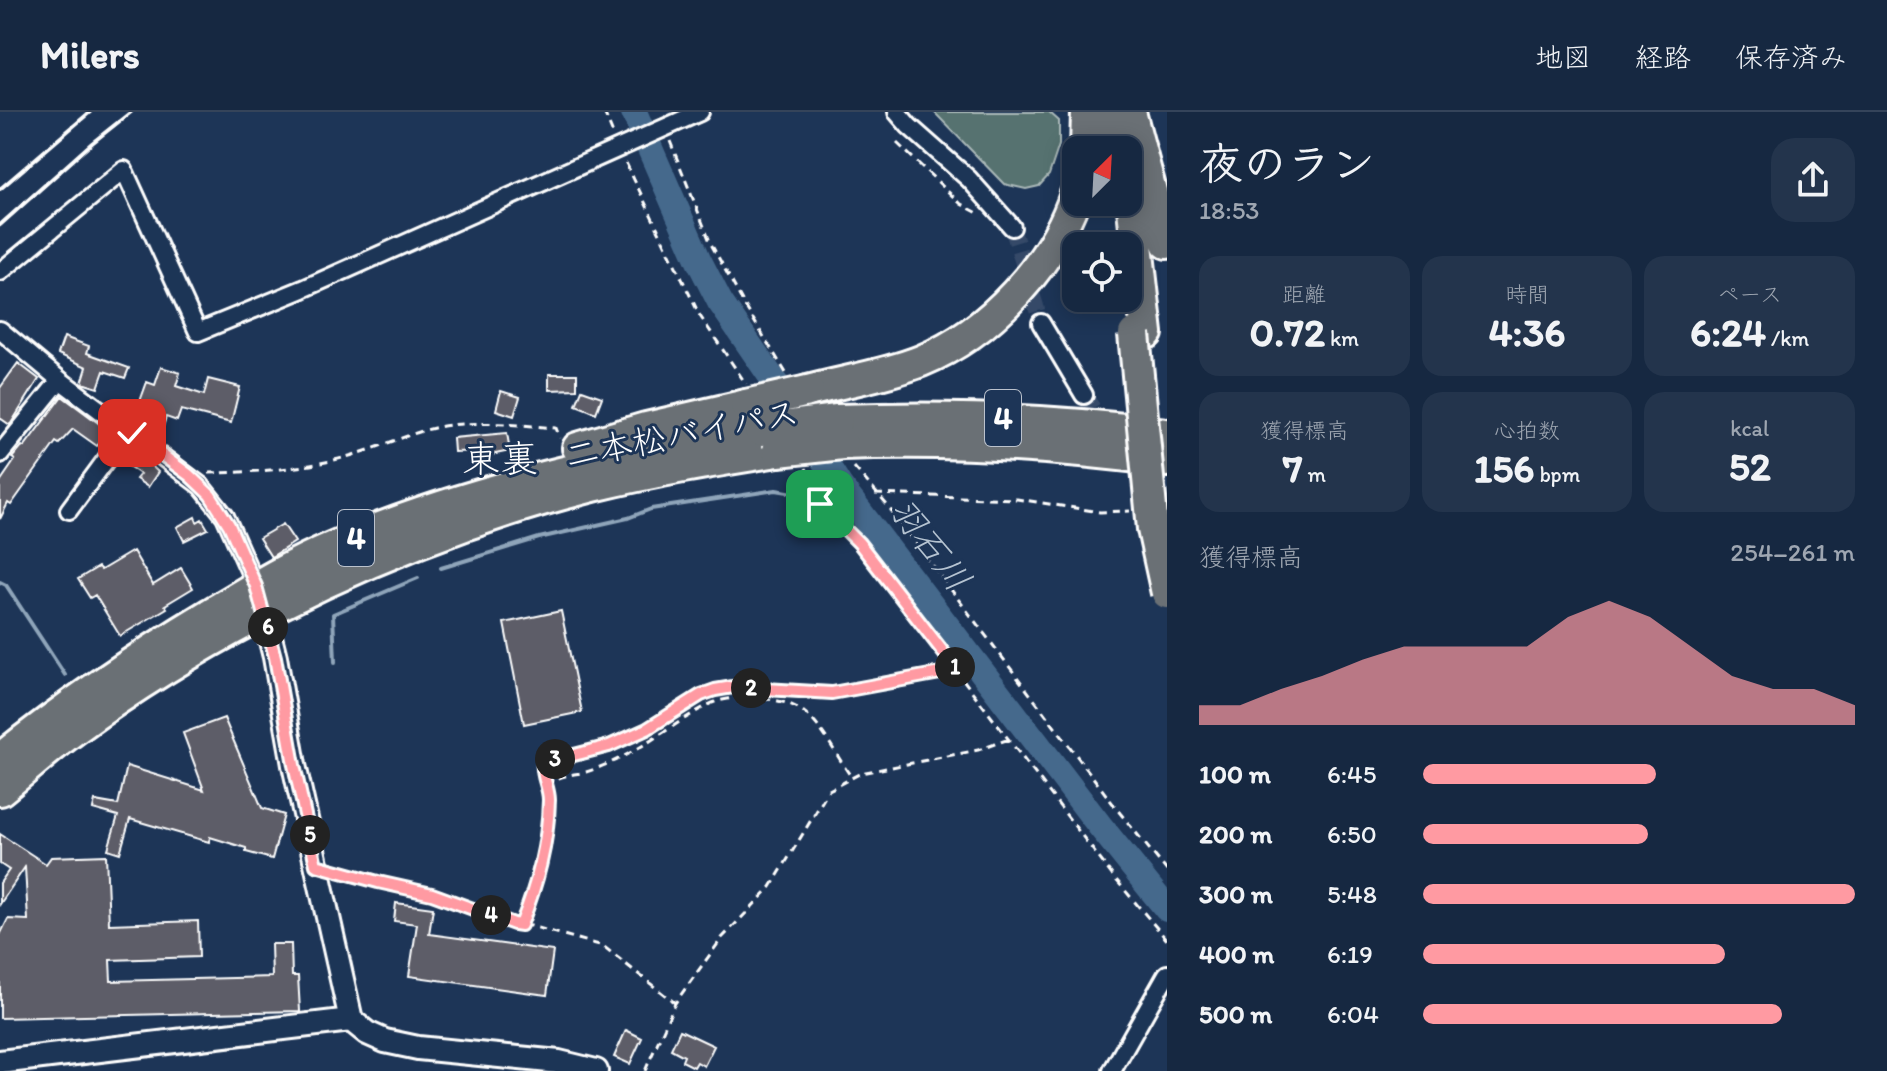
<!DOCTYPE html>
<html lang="ja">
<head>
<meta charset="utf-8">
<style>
	:root { --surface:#162841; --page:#23344c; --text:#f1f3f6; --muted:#9ea6b1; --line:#35445a; --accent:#ff9aa2 }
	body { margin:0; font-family:Itim,"Klee One",sans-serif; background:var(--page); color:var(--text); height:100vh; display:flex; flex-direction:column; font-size:30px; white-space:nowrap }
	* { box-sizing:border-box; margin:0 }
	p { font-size:26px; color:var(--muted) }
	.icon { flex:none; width:44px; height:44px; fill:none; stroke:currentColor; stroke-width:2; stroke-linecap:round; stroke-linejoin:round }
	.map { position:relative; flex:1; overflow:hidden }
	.drawer { display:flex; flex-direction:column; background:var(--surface); width:720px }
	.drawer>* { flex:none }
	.needle { width:52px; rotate:24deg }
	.tools { position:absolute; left:1062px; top:24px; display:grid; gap:16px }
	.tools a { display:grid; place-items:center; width:80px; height:80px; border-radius:16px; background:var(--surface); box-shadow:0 4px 20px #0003,0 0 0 2px var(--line); font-size:40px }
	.pin { position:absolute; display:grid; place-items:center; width:68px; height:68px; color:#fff; margin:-34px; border-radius:16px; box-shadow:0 4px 12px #0006 }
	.km { position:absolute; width:40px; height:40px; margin:-20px; border-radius:50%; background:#222; color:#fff; font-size:22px; line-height:40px; text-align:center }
	.round { display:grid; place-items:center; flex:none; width:84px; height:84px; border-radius:24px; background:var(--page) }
	.overview { display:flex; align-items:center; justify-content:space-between; height:136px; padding:0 32px }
	h1 { font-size:44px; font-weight:700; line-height:60px }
	.figures { display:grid; grid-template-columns:repeat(3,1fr); gap:12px; height:136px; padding:8px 32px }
	.figures div { display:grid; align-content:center; border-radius:20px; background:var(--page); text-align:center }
	.figures b { font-size:40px; font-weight:700 }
	.figures small { font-size:22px; font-weight:400 }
	.figures p { font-size:22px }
	.chart { height:224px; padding:16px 32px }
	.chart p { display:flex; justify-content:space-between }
	.chart svg { width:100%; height:144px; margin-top:8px; fill:var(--accent); opacity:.7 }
	ul { padding:0 32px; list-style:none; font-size:26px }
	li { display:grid; grid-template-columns:128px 96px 1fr; align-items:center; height:60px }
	li i { height:20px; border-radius:10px; background:var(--accent) }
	header { display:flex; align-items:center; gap:48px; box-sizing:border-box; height:112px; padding:0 40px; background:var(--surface); border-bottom:2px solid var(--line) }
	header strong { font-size:38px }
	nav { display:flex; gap:44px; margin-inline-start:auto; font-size:28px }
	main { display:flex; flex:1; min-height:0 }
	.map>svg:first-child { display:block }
	.green { fill:#567270; stroke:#aab8b8; stroke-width:2 }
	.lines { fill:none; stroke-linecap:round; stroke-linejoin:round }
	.stream { stroke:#8fa5ba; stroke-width:4 }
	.river { stroke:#45698c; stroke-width:26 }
	.building { fill:#5d5d67; stroke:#fff; stroke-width:2 }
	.street-tunnel { stroke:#344968; stroke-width:16; stroke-dasharray:16 8; stroke-linecap:butt }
	.street-casing { stroke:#fff; stroke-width:22 }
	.secondary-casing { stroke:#fff; stroke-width:28 }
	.highway-casing { stroke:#fff; stroke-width:36 }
	.path { stroke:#fff; stroke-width:3; stroke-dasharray:8 6; stroke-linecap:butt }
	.street { stroke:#1d3557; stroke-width:16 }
	.secondary { stroke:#1d3557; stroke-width:22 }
	.highway { stroke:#6a7074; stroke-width:30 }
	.rail { stroke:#fff; stroke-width:4 }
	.highway-bridge-casing { stroke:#fff; stroke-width:36; stroke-linecap:butt }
	.highway-bridge { stroke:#6a7074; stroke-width:30 }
	.route-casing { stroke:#fff; stroke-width:16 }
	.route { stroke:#ff9aa2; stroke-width:10 }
	.labels { text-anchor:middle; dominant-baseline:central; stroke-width:6; stroke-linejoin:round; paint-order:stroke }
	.shield { fill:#1d3557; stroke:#bbc2cd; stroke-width:2 }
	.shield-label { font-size:32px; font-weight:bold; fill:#fff }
	.street-label { font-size:34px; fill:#fff; stroke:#1d3557 }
	.water-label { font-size:36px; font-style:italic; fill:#b5c3d1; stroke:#1d3557 }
	.quarter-label { font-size:38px; fill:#fff; stroke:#1d3557 }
</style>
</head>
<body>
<header>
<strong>Milers</strong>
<nav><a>地図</a><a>経路</a><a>保存済み</a></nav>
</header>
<main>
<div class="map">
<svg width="1167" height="959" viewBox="0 0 1167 959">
	<rect width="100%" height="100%" fill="#1d3557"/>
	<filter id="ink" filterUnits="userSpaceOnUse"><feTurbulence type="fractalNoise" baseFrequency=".0125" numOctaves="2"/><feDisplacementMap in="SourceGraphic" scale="16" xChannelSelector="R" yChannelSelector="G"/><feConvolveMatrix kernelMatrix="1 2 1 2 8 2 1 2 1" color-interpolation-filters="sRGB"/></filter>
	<g filter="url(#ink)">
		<path class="green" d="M 934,0 L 1049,0 L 1059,9 L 1059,33 L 1049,63 L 1039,74 L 1026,77 L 1004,72 Z"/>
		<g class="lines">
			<path class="stream" d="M 441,456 L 539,426 L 628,406 L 651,397 L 776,378 L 794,381 L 840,374
				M 0,470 L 6,473 L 65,563
				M 335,550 L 333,502 L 418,466"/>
			<path class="river" d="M 634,0 L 699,149 L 720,190 L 772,266 L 840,374 L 1100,714 L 1167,797"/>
		</g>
		<path class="building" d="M 64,225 L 89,234 L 87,241 L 129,256 L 125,266 L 104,259 L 98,276 L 82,271 L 87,255 L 58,242 Z
			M 18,251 L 39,267 L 10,313 L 0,306 L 0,276 Z
			M 161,255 L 180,261 L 176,274 L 204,283 L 208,267 L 240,275 L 231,311 L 181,298 L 177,309 L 166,305 L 163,315 L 134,306 L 147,270 L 155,273 Z
			M 549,262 L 577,262 L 577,277 L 549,278 Z
			M 582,278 L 602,285 L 596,301 L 576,293 Z
			M 501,279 L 520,285 L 514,304 L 496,298 Z
			M 62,284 L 109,319 L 97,334 L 73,317 L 59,332 L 56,330 L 11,393 L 8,391 L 0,407 L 0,370 L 15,348 L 12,346 L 22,334 L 24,335 Z
			M 507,321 L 510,339 L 486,344 L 485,339 L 454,340 L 453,326 Z
			M 131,342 L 139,347 L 141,344 L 158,360 L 148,375 L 136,367 L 140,362 L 124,351 Z
			M 195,405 L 197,410 L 202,407 L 208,417 L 184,429 L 177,415 Z
			M 283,412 L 295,430 L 271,445 L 259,426 Z
			M 133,439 L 153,473 L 181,456 L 193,476 L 165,493 L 167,496 L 120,524 L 95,483 L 90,486 L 78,467 L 98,455 L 101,458 Z
			M 561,499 L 582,600 L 524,612 L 504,511 Z
			M 224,606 L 262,696 L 284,703 L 272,747 L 246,740 L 246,736 L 210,725 L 209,730 L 130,707 L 120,741 L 108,737 L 118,704 L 93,697 L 95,689 L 118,693 L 127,654 L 204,678 L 183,621 Z
			M 0,722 L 46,752 L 51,745 L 106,743 L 109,812 L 198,809 L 199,845 L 110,848 L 111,869 L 272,865 L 271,832 L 291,832 L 292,864 L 298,864 L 300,899 L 0,906 L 0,823 L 8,807 L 28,808 L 25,755 L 0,792 L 0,771 L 9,758 L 0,752 Z
			M 396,791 L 433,796 L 429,822 L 553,839 L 547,883 L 409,864 L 417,812 L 394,809 Z
			M 626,918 L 642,926 L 630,952 L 614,945 Z
			M 680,918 L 714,934 L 704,954 L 697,950 L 694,955 L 682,949 L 684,944 L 671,937 Z"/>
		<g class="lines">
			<path class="street-tunnel" d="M 1012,115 L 1041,211
				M 1084,283 L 1106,316"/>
			<g class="street-casing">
				<path id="street" d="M 897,0 L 909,14 L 969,67 L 1012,115
					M 0,160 L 124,58 L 198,220 L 303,177 L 700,0
					M 1041,211 L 1084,283
					M 0,218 L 60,268 L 201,374 L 225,404 L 256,474
					M 0,342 L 60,268
					M 69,398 L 128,318
					M 1112,959 L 1167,862"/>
			</g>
			<g class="secondary-casing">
				<path id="secondary" d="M 261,489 L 275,545 L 294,653 L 351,908 L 367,921 L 385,929 L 418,936 L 559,950 L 596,959
					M 0,950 L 351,908"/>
			</g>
			<g class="highway-casing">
				<path id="highway" d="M 1109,0 L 1116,38
					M 1130,0 L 1156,98 L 1167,131
					M 1086,38 L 1087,0
					M 1128,53 L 1147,221
					M 808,279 C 845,269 886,263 921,249 C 990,221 1053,152 1076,82
					M 837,308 C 948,304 1057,307 1167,322
					M 842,332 C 951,328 1058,334 1167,349
					M 578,336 L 646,316 L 746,293
					M 0,647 C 67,593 137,546 210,502 C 250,478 290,453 333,435 C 470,376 615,347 760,318
					M 0,678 C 25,658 49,636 75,617 C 224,508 414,419 593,374 C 654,359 716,349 778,339"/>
			</g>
			<path class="path" d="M 604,0 L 613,22
				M 670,29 L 711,132 L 745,194 L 786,261
				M 897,31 L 961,92 L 978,101
				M 626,51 L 700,204 L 746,272
				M 854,355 L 887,393 L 1120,701 L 1167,759
				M 806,356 L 820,392 L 859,431 L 1112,763 L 1167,828
				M 209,361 C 257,360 309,357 356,342 C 384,334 409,321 438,315 C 473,308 521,313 556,316 L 560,326
				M 875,382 L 1017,387 L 1100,400 L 1130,399
				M 547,674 C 558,663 571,663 586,660 C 599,656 613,650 626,643 C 655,628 681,607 710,592 C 733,581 786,584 805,601 C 824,617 837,645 852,666
				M 336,758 L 378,770 L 432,782 L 514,812 L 531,814 L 603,834 L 675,891
				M 521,813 C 537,772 548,733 549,688 C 549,675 541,663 543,651 L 609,634 L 647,617 L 701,583 L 715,578 L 733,575 L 832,581 L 956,559
				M 645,959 L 675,891 L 722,826 L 771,775 L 829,678 L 861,661 L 978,638 L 1009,627"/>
			<use href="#street" class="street"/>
			<use href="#secondary" class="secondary"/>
			<use href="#highway" class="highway"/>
			<path class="rail" d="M 0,77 L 90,0
				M 0,113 L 92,31 L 131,0"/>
			<g class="highway-bridge-casing">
				<path id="highway-bridge" d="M 1134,222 L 1153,417 L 1167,481
					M 746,293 L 808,279
					M 760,318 L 837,308
					M 778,339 L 842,332"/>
			</g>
			<use href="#highway-bridge" class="highway-bridge"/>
		</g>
	</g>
	<g class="lines" filter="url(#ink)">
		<g class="route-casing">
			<path id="route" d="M 132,321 L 189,363 L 210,383 L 229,413 L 256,474 L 275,545 L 294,653 L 316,753 L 378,770 L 432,782 L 514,812 L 521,813 C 537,772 548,733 549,688 C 549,675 541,663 543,651 L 609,634 L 647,617 L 701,583 L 715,578 L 733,575 L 832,581 L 957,558 L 859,431 L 820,392"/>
		</g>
		<use href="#route" class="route"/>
	</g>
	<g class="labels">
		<g class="shield">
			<rect x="985" y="278" width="36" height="56" rx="6"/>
			<rect x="338" y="398" width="36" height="56" rx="6"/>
		</g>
		<g class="shield-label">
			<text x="1003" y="306">4</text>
			<text x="356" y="426">4</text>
		</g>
		<g class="street-label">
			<text transform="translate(682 322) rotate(-11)">二本松バイパス</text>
		</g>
		<g class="water-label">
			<text transform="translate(930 432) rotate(52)">羽石川</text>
		</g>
		<g class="quarter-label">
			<text x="500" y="347">東裏</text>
		</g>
	</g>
</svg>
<div class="tools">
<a><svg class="needle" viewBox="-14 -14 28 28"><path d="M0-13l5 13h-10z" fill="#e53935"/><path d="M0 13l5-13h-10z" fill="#9ea6b1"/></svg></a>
<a><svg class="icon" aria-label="locate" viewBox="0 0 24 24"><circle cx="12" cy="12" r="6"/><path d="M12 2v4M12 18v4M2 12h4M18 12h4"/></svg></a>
</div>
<div class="pin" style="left:820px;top:392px;background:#1e9e55"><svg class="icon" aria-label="arrive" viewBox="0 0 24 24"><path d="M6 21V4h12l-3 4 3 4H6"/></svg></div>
<div class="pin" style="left:132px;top:321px;background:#d93025"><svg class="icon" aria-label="check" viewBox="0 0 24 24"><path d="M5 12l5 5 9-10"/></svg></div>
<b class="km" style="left:955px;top:555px">1</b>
<b class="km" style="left:751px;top:576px">2</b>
<b class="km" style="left:555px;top:647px">3</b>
<b class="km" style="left:491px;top:803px">4</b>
<b class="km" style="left:310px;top:723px">5</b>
<b class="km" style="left:268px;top:515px">6</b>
</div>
<section class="drawer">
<div class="overview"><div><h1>夜のラン</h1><p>18:53</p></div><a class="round"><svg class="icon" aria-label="share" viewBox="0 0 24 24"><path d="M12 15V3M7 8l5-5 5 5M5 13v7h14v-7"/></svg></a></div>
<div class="figures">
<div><p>距離</p><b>0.72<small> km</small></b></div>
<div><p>時間</p><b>4:36</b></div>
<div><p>ペース</p><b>6:24<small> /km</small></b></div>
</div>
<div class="figures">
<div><p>獲得標高</p><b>7<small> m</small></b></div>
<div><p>心拍数</p><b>156<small> bpm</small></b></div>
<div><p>kcal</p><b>52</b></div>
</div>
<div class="chart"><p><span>獲得標高</span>254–261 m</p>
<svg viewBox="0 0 160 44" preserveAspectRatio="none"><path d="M0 44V38L10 38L20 33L30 29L40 24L50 20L60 20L70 20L80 20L90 11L100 6L110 11L120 20L130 29L140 33L150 33L160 38V44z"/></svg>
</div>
<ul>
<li><b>100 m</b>6:45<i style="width:54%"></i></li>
<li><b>200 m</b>6:50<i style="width:52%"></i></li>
<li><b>300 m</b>5:48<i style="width:100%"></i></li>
<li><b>400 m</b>6:19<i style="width:70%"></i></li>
<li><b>500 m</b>6:04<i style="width:83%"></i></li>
</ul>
</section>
</main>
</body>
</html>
